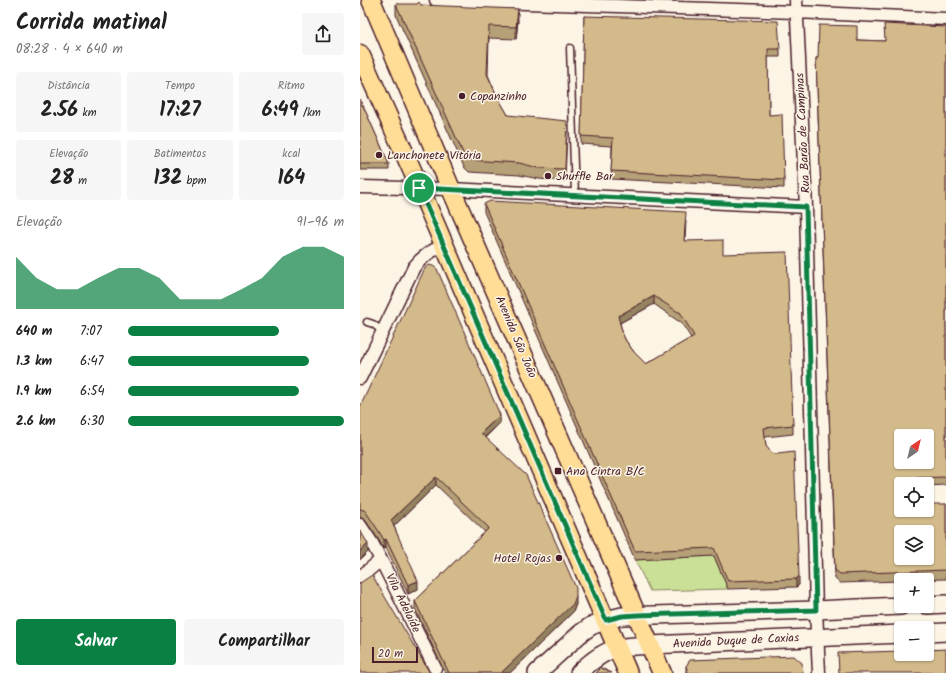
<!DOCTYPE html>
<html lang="pt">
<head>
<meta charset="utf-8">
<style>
	:root { --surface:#fff; --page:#f6f6f6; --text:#222; --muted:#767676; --accent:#0b8043 }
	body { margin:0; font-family:Kalam,sans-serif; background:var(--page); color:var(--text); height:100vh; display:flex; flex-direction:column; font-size:15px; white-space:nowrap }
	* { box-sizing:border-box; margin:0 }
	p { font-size:13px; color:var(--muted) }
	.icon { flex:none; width:22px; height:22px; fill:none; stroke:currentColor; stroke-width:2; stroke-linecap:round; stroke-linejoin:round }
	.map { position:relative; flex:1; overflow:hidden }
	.drawer { display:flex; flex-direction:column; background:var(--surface); width:360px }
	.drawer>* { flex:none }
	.needle { width:26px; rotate:35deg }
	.buttons { position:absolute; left:534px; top:429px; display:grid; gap:8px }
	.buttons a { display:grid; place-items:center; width:40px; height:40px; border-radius:4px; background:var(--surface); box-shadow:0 1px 3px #0004; font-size:20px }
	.scale { position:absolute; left:12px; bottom:10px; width:46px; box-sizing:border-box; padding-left:4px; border:2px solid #4a1f2b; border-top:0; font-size:11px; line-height:14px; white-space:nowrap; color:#4a1f2b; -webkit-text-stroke:3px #fcf5e5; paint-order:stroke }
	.pin { position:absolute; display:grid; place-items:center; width:34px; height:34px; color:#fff; margin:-17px; border:2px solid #fff; border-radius:50%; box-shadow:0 1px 4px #0007 }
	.round { display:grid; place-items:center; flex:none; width:42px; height:42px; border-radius:4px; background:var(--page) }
	.head { display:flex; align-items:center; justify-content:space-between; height:68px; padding:0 16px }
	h1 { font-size:22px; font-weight:700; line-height:30px }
	.figures { display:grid; grid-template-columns:repeat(3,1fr); gap:6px; height:68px; padding:4px 16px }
	.figures div { display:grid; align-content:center; border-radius:4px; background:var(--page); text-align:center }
	.figures b { font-size:20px; font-weight:700 }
	.figures small { font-size:11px; font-weight:400 }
	.figures p { font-size:11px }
	.chart { height:112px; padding:8px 16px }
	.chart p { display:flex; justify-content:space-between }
	.chart svg { width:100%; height:72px; margin-top:4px; fill:var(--accent); opacity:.7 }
	.action { display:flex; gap:8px; margin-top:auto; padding:8px 16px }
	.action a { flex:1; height:46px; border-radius:4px; background:var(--accent); color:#fff; font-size:16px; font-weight:700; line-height:46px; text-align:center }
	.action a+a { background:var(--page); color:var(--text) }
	ul { padding:0 16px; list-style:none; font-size:13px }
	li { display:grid; grid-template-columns:64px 48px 1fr; align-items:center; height:30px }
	li i { height:10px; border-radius:5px; background:var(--accent) }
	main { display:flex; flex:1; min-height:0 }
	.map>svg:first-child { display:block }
	.green { fill:#c9e096; stroke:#8a8060 }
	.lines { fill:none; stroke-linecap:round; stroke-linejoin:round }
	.lane-casing { stroke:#4a1f2b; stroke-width:9 }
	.street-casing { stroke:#4a1f2b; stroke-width:15 }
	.secondary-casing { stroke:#4a1f2b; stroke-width:20 }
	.primary-casing { stroke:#4a1f2b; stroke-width:21 }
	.lane { stroke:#fcf5e5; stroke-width:6 }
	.street { stroke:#fcf5e5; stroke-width:12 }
	.secondary { stroke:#fcf5e5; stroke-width:17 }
	.primary { stroke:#ffdd96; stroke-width:18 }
	.wall { fill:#b5a077; stroke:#4a1f2b; fill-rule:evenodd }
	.shaded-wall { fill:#948261; stroke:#4a1f2b }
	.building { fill:#d3ba8a; stroke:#4a1f2b; fill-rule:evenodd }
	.route-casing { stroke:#fff; stroke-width:8 }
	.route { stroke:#0b8043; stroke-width:5 }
	.poi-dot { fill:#4a1f2b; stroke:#fcf5e5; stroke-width:1.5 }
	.labels { text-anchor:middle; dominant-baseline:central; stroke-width:3; stroke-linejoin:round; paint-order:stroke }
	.poi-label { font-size:12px; fill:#4a1f2b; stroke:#fcf5e5; text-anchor:start }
	.street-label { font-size:12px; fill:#4a1f2b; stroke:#fcf5e5 }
</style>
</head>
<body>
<main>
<section class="drawer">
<div class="head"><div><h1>Corrida matinal</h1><p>08:28 · 4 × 640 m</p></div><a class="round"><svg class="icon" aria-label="share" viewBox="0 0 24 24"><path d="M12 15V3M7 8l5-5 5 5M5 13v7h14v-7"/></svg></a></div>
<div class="figures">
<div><p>Distância</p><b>2.56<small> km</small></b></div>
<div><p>Tempo</p><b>17:27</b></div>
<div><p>Ritmo</p><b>6:49<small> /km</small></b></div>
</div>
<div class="figures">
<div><p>Elevação</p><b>28<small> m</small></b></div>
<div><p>Batimentos</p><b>132<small> bpm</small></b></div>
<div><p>kcal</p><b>164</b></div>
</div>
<div class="chart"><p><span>Elevação</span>91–96 m</p>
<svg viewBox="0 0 160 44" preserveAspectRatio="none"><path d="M0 44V12L10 25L20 32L30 32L40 25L50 19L60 19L70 25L80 38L90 38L100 38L110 32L120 25L130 12L140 6L150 6L160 12V44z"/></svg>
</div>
<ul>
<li><b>640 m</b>7:07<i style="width:70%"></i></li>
<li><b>1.3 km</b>6:47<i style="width:84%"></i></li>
<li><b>1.9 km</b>6:54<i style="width:79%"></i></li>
<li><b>2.6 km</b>6:30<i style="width:100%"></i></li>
</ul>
<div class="action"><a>Salvar</a><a>Compartilhar</a></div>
</section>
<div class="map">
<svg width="586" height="673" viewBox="0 0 586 673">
	<rect width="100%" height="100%" fill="#fcf5e5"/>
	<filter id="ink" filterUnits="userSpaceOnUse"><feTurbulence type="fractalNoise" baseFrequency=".025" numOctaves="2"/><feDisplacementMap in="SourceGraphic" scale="8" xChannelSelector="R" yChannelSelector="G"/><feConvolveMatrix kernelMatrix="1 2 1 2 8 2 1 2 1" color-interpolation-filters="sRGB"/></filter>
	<g filter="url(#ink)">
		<path class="green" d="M 354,556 L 368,589 L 290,591 L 275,560 Z"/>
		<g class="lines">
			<g class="lane-casing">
				<path id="lane" d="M 210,48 L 215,195
					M 7,322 L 13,324 L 22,331"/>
			</g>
			<g class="street-casing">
				<path id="street" d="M 76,0 L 436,12 L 586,19
					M 436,0 L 438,38 L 446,207 L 456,610 L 459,673
					M 0,187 L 91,189 L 446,207
					M 0,378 L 54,267 C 63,256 71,250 84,245
					M 0,525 L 12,543 L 21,560 L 75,668
					M 0,577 L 21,560"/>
			</g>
			<g class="secondary-casing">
				<path id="secondary" d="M 567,605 L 586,604
					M 567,633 L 586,632
					M 177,673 L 221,633 L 231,626 L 246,620 L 262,616 L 456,610 L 541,606
					M 219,673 C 229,663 244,651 258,648 C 269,646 280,646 290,645 L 541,634"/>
			</g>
			<g class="primary-casing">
				<path id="primary" d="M 11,0 L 91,189 L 302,673
					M 0,54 L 52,170 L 268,673"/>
			</g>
			<use href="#lane" class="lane"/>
			<use href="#street" class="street"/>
			<use href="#secondary" class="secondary"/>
			<use href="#primary" class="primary"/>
		</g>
		<path class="wall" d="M 36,4 L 158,21 L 156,39 L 129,38 L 128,75 L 137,96 L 148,115 L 207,132 L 205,181 L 179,179 L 159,175 L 109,172 L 104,167 L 36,15 Z
			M 224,16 L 420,49 L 420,57 L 408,57 L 409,115 L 424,180 L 424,188 L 251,179 L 252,146 L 221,144 Z
			M 586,27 L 586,485 L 567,486 L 567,484 L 541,484 L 541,510 L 586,504 L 586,579 L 541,580 L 541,581 L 480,583 L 475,579 L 456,58 L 458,58 L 497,40 L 525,41 Z
			M 0,99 L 29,164 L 29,170 L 0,170 Z
			M 124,204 L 326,220 L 325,241 L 363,254 L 433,425 L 433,434 L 405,437 L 406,446 L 439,585 L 436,587 L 368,589 L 354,556 L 275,560 L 124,212 ZM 294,304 L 318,321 L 320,321 L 331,338 L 286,364 L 274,352 L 266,341 L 263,335 L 260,323 Z
			M 0,407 L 140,423 L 126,437 L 216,604 L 213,612 L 150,673 L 85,673 L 55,609 L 55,601 L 125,532 L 76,485 L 34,526 L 58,589 L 48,594 L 26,548 L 24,549 L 18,539 L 4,518 L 0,518 Z
			M 326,666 L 443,673 L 326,673 Z"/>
		<path class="shaded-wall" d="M 158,9 L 158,21 L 156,39 L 156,27 Z
			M 294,296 L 294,304 L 258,324 L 258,316 Z
			M 140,415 L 140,423 L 121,441 L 121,433 Z
			M 76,477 L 76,485 L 31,529 L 31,520 Z
			M 26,539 L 26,548 L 24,549 L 24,540 Z
			M 8,544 L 8,552 L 0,560 L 0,551 Z
			M 439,576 L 439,585 L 436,587 L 436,579 Z
			M 58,581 L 58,589 L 48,594 L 48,585 Z
			M 216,596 L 216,604 L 213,612 L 150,673 L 141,673 Z"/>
		<path class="building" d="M 59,2 L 61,5 L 158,9 L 156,27 L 129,26 L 127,74 L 137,96 L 148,115 L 207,121 L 205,169 L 179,168 L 159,163 L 109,160 L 104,155 L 36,4 L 57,4 Z
			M 224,16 L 418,21 L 420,49 L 408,49 L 409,115 L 422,114 L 424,180 L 251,171 L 253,138 L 221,136 Z
			M 524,24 L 586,27 L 586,477 L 548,478 L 548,484 L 541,484 L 541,510 L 567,510 L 567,504 L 586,504 L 586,570 L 480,574 L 475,570 L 456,58 L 458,58 L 459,25 L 497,26 L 497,40 L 525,41 ZM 541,436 L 567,436 L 567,462 L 541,462 ZM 541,532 L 567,532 L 567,558 L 541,558 Z
			M 0,99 L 29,164 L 0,164 Z
			M 130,201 L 326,212 L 324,241 L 363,240 L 363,254 L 427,252 L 433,425 L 404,428 L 406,446 L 410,451 L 414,454 L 418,454 L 434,452 L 439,576 L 436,579 L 368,581 L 354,548 L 275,551 L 124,204 ZM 294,296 L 318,312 L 320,312 L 334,336 L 286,364 L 274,352 L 266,341 L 263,335 L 258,316 Z
			M 69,265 L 73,266 L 77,269 L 140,415 L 121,433 L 166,475 L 216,588 L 216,596 L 213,604 L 141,673 L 89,673 L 55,601 L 129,528 L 76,477 L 31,520 L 58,581 L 48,585 L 26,539 L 24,540 L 18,530 L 6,512 L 4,510 L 0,509 L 0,407 L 65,268 Z
			M 0,530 L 8,544 L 0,551 Z
			M 12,575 L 70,673 L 0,673 L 0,583 Z
			M 586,649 L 586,673 L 479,673 L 478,653 L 541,651 L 541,654 L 567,654 L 567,650 Z
			M 434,656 L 442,663 L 443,673 L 328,673 L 326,666 L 330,660 Z
			M 241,668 L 252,673 L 236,673 Z"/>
	</g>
	<g class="lines" filter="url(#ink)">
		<g class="route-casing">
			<path id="route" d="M 59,188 L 446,207 L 456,610 L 277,615 L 262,616 L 246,620 Z"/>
		</g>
		<use href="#route" class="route"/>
	</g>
	<g class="poi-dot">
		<circle cx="102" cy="96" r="4"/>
		<circle cx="19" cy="155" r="4"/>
		<circle cx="188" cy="176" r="4"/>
		<rect x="194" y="467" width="8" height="8" rx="2"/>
		<circle cx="199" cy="558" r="4"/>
	</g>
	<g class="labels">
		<g class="poi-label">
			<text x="110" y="96">Copanzinho</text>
			<text x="27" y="155">Lanchonete Vitória</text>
			<text x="196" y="176">Shuffle Bar</text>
			<text x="206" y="471">Ana Cintra B/C</text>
			<text x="191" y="558" text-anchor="end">Hotel Rojas</text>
		</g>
		<g class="street-label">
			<text transform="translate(443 133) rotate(-93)">Rua Barão de Campinas</text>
			<text transform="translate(156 337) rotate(67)">Avenida São João</text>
			<text transform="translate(43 603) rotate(64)">Vila Adelaíde</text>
			<text transform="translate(376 641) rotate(-3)">Avenida Duque de Caxias</text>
		</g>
	</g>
</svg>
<div class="buttons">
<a><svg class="needle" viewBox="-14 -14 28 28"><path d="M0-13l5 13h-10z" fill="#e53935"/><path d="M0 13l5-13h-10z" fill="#767676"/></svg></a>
<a><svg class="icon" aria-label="locate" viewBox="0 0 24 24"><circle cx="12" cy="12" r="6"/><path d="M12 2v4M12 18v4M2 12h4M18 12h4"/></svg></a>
<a><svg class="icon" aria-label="layers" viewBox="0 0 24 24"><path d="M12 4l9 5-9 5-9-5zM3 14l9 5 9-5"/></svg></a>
<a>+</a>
<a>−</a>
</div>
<div class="scale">20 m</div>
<div class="pin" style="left:59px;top:188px;background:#1e9e55"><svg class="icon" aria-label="arrive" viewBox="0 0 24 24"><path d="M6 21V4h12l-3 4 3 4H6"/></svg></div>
</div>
</main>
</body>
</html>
